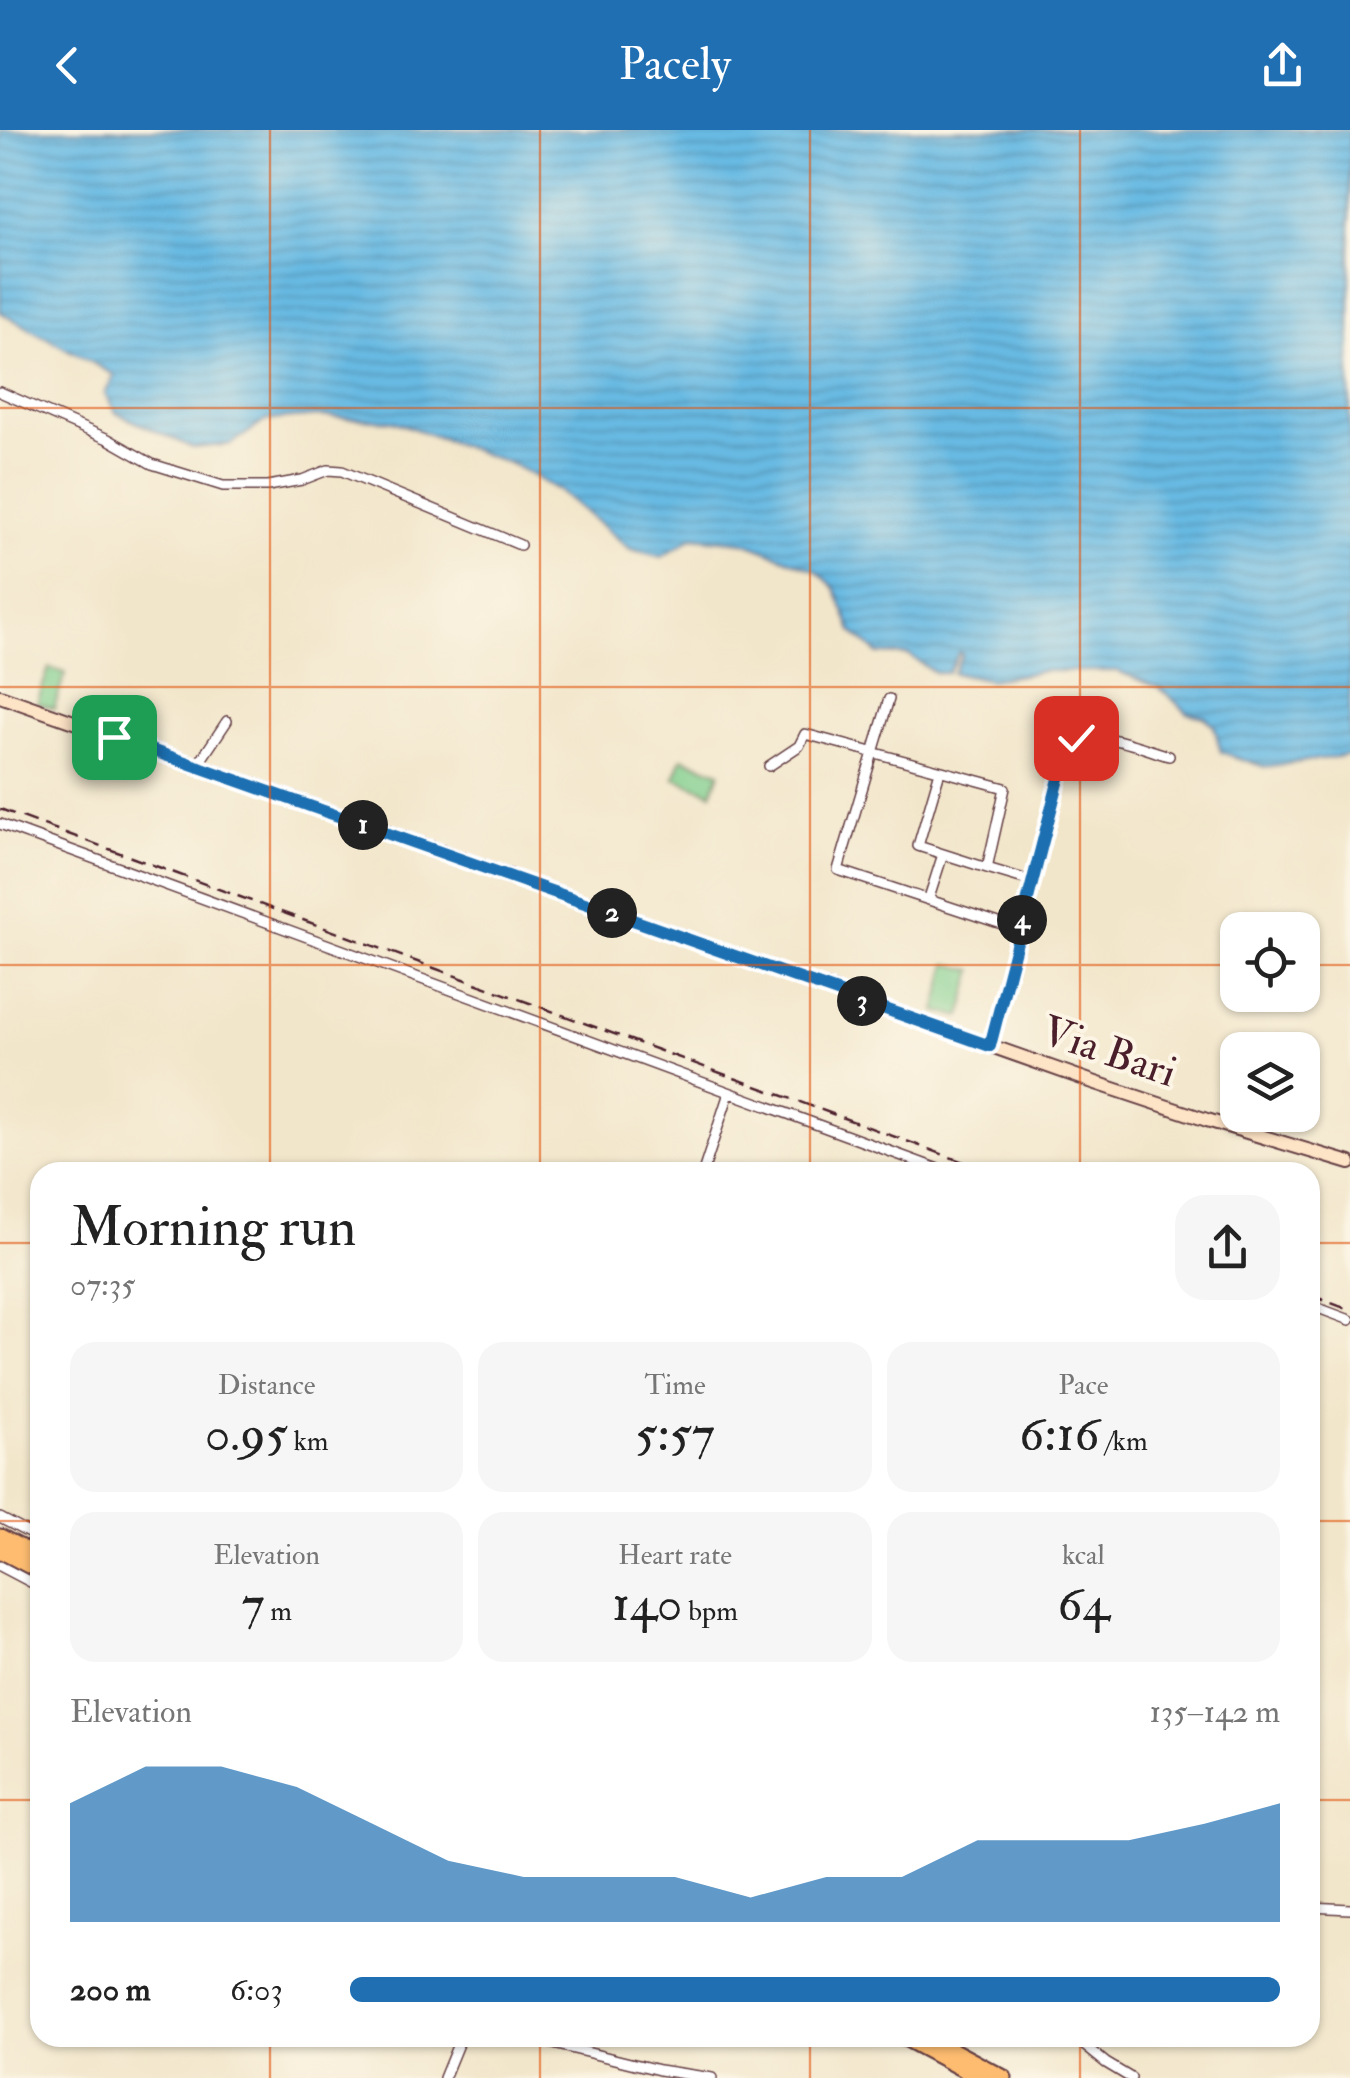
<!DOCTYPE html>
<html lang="en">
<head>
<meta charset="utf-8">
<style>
	:root { --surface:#fff; --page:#f6f6f6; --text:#222; --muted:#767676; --accent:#1f6fb2 }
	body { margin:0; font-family:"IM FELL Double Pica",serif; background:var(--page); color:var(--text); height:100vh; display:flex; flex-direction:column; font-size:38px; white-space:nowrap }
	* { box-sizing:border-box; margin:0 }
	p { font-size:32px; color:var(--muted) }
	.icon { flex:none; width:55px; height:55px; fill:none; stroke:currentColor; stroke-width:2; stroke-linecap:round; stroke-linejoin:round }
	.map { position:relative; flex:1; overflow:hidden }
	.sheet { position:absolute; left:30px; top:1032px; width:1290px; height:885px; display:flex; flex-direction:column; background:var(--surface); border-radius:30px; box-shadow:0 2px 8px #0004 }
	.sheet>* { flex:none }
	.tools { position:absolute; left:1220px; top:782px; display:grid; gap:20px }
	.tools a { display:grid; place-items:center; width:100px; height:100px; border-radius:20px; background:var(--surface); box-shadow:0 2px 8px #0004; font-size:50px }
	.pin { position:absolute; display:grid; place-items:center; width:85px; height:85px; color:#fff; margin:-42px; border-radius:20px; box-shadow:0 5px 15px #0006 }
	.km { position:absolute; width:50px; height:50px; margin:-25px; border-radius:50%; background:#222; color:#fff; font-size:28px; line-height:50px; text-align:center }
	.round { display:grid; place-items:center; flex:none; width:105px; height:105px; border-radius:30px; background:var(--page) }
	.summary { display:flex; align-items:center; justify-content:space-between; height:170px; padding:0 40px }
	h1 { font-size:55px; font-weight:600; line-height:75px }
	.metrics { display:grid; grid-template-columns:repeat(3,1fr); gap:15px; height:170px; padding:10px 40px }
	.metrics div { display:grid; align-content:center; border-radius:25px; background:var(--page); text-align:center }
	.metrics b { font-size:50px; font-weight:600 }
	.metrics small { font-size:28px; font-weight:400 }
	.metrics p { font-size:28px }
	.chart { height:280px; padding:20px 40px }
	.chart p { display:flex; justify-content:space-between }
	.chart svg { width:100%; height:180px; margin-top:10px; fill:var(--accent); opacity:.7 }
	ul { padding:0 40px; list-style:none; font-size:32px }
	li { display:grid; grid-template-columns:160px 120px 1fr; align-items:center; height:75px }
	li i { height:25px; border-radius:12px; background:var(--accent) }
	header { display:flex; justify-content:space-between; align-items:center; height:130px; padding:0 40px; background:var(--accent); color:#fff; font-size:45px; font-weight:600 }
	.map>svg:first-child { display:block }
	.pitch { fill:#80ce8d; stroke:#65765c; stroke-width:2.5 }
	.water { fill:url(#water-rules); stroke:#596c87; stroke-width:2.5 }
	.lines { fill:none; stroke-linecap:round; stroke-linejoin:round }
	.street-casing { stroke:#633d43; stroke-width:12 }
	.secondary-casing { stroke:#633d43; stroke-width:16 }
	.highway-casing { stroke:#633d43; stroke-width:19 }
	.street { stroke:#fff; stroke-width:9 }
	.secondary { stroke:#fee4c6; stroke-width:12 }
	.highway { stroke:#fdbc70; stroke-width:15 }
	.rail { stroke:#4a1f2b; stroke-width:2.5; stroke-dasharray:15 8; stroke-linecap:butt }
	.route-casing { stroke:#fff; stroke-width:20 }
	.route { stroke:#1f6fb2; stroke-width:12 }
	.grid { fill:none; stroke:#e0560e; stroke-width:2.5; stroke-opacity:0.55 }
	.labels { text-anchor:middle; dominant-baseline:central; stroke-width:8; stroke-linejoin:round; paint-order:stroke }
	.street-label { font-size:42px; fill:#4a1f2b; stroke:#fcf5e5 }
</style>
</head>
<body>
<header><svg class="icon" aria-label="back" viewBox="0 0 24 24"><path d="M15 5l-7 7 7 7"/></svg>Pacely<svg class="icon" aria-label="share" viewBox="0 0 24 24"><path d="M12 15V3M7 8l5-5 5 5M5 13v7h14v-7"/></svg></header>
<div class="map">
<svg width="1350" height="1948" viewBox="0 0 1350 1948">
	<defs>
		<pattern id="water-rules" width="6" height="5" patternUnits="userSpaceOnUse" patternTransform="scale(2.5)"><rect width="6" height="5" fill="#68bae3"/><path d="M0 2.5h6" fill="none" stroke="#5897b8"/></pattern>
	</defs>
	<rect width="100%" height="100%" fill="#fcf5e5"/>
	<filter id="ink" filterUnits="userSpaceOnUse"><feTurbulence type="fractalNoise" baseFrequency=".01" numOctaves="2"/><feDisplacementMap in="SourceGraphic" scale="20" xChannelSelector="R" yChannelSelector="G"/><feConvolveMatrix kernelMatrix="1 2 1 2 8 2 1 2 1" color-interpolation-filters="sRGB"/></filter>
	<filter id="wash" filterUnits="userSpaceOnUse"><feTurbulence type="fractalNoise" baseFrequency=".0048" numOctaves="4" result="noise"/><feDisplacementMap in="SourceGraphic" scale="40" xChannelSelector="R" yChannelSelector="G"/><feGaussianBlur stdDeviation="2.25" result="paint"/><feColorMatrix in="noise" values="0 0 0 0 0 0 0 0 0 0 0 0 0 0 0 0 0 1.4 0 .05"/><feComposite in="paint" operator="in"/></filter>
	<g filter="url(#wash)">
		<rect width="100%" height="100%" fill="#f2e6ca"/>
		<path class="pitch" d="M 49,538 L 65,543 L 54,579 L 37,573 Z
			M 682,628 L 720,642 L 712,663 L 674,648 Z
			M 948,834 L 974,840 L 961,887 L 936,881 Z"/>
		<path class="water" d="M 0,0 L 1350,0 L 1350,625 L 1265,637 L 1221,622 L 1214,596 L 1205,587 L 1188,583 L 1160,558 L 1117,541 L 1043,541 L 991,550 L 953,543 L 962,524 L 959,522 L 948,543 L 935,543 L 909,525 L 878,524 L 852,501 L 835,458 L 816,440 L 744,412 L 693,407 L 662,427 L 630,419 L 561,362 L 514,335 L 393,291 L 317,286 L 267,290 L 231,314 L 193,318 L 116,283 L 105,264 L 114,245 L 0,182 Z"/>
	</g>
	<g filter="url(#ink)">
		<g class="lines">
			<g class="street-casing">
				<path id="street" d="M 0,262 L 108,309 L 152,334 L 223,356 L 268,356 L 302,350 L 328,340 L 342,341 L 520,415
					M 889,569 L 838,740 L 1011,797
					M 197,636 L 227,591
					M 769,636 L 799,616 L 805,604 L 1005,658 L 987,738 L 918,716 L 940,641
					M 0,694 L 946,1042
					M 987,738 L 1024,749
					M 929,768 L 943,724
					M 990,916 L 1068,614 C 1093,596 1141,618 1169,626
					M 703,1042 L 729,963
					M 1310,1175 L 1350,1190
					M 0,1388 L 40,1409
					M 0,1436 L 40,1457
					M 1310,1777 L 1350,1779
					M 529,1908 L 659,1940 L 712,1948
					M 1075,1908 L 1106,1933 L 1131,1948
					M 444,1948 L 460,1909 L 464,1908"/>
			</g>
			<g class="secondary-casing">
				<path id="secondary" d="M 0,566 L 1093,952 L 1207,990 L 1350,1033"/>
			</g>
			<g class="highway-casing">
				<path id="highway" d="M 0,1407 L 40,1428
					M 0,1420 L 40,1441
					M 905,1908 L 980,1948
					M 929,1908 L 1004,1948"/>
			</g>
			<use href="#street" class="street"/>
			<use href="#secondary" class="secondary"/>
			<use href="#highway" class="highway"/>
			<path class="rail" d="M 0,679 L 991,1042
				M 1310,1165 L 1350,1180"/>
		</g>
	</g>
	<g class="lines" filter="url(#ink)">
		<g class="route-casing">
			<path id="route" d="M 114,607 L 990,916 L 1068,614 L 1076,608"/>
		</g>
		<use href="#route" class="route"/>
	</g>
	<path class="grid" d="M 270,0 L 270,1042M 540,0 L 540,1042M 810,0 L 810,1042M 1080,0 L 1080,1042M 0,278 L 1350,278M 0,557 L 1350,557M 0,835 L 1238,835M 1302,835 L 1350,835M 0,1113 L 40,1113M 1310,1113 L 1350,1113M 0,1391 L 40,1391M 1310,1391 L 1350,1391M 0,1670 L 40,1670M 1310,1670 L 1350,1670M 270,1908 L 270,1948M 540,1908 L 540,1948M 810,1908 L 810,1948M 1080,1908 L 1080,1948"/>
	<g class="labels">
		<g class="street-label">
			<text transform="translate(1109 922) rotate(19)">Via Bari</text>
		</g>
	</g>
</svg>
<div class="tools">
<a><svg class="icon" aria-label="locate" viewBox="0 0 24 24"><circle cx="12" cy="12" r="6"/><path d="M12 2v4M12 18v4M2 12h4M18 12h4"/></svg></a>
<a><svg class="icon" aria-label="layers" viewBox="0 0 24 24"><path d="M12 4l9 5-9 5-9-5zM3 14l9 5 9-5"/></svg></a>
</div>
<div class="pin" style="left:114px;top:607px;background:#1e9e55"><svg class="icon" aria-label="arrive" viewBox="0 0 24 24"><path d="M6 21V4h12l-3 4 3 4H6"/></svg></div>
<div class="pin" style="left:1076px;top:608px;background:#d93025"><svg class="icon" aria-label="check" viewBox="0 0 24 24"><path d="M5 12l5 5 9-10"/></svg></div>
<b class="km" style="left:363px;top:695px">1</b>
<b class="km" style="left:612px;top:783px">2</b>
<b class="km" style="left:862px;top:871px">3</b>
<b class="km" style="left:1022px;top:790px">4</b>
<section class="sheet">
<div class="summary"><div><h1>Morning run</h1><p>07:35</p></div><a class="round"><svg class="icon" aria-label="share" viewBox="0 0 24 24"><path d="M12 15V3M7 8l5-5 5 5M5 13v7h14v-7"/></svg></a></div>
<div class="metrics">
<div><p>Distance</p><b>0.95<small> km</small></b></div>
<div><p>Time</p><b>5:57</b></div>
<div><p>Pace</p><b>6:16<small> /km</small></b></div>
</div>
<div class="metrics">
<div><p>Elevation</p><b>7<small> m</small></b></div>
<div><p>Heart rate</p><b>140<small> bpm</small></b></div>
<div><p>kcal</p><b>64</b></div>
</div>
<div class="chart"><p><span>Elevation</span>135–142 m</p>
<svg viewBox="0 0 160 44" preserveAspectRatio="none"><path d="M0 44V15L10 6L20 6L30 11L40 20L50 29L60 33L70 33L80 33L90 38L100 33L110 33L120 24L130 24L140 24L150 20L160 15V44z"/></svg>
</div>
<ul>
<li><b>200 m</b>6:03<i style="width:100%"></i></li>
</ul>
</section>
</div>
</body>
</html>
